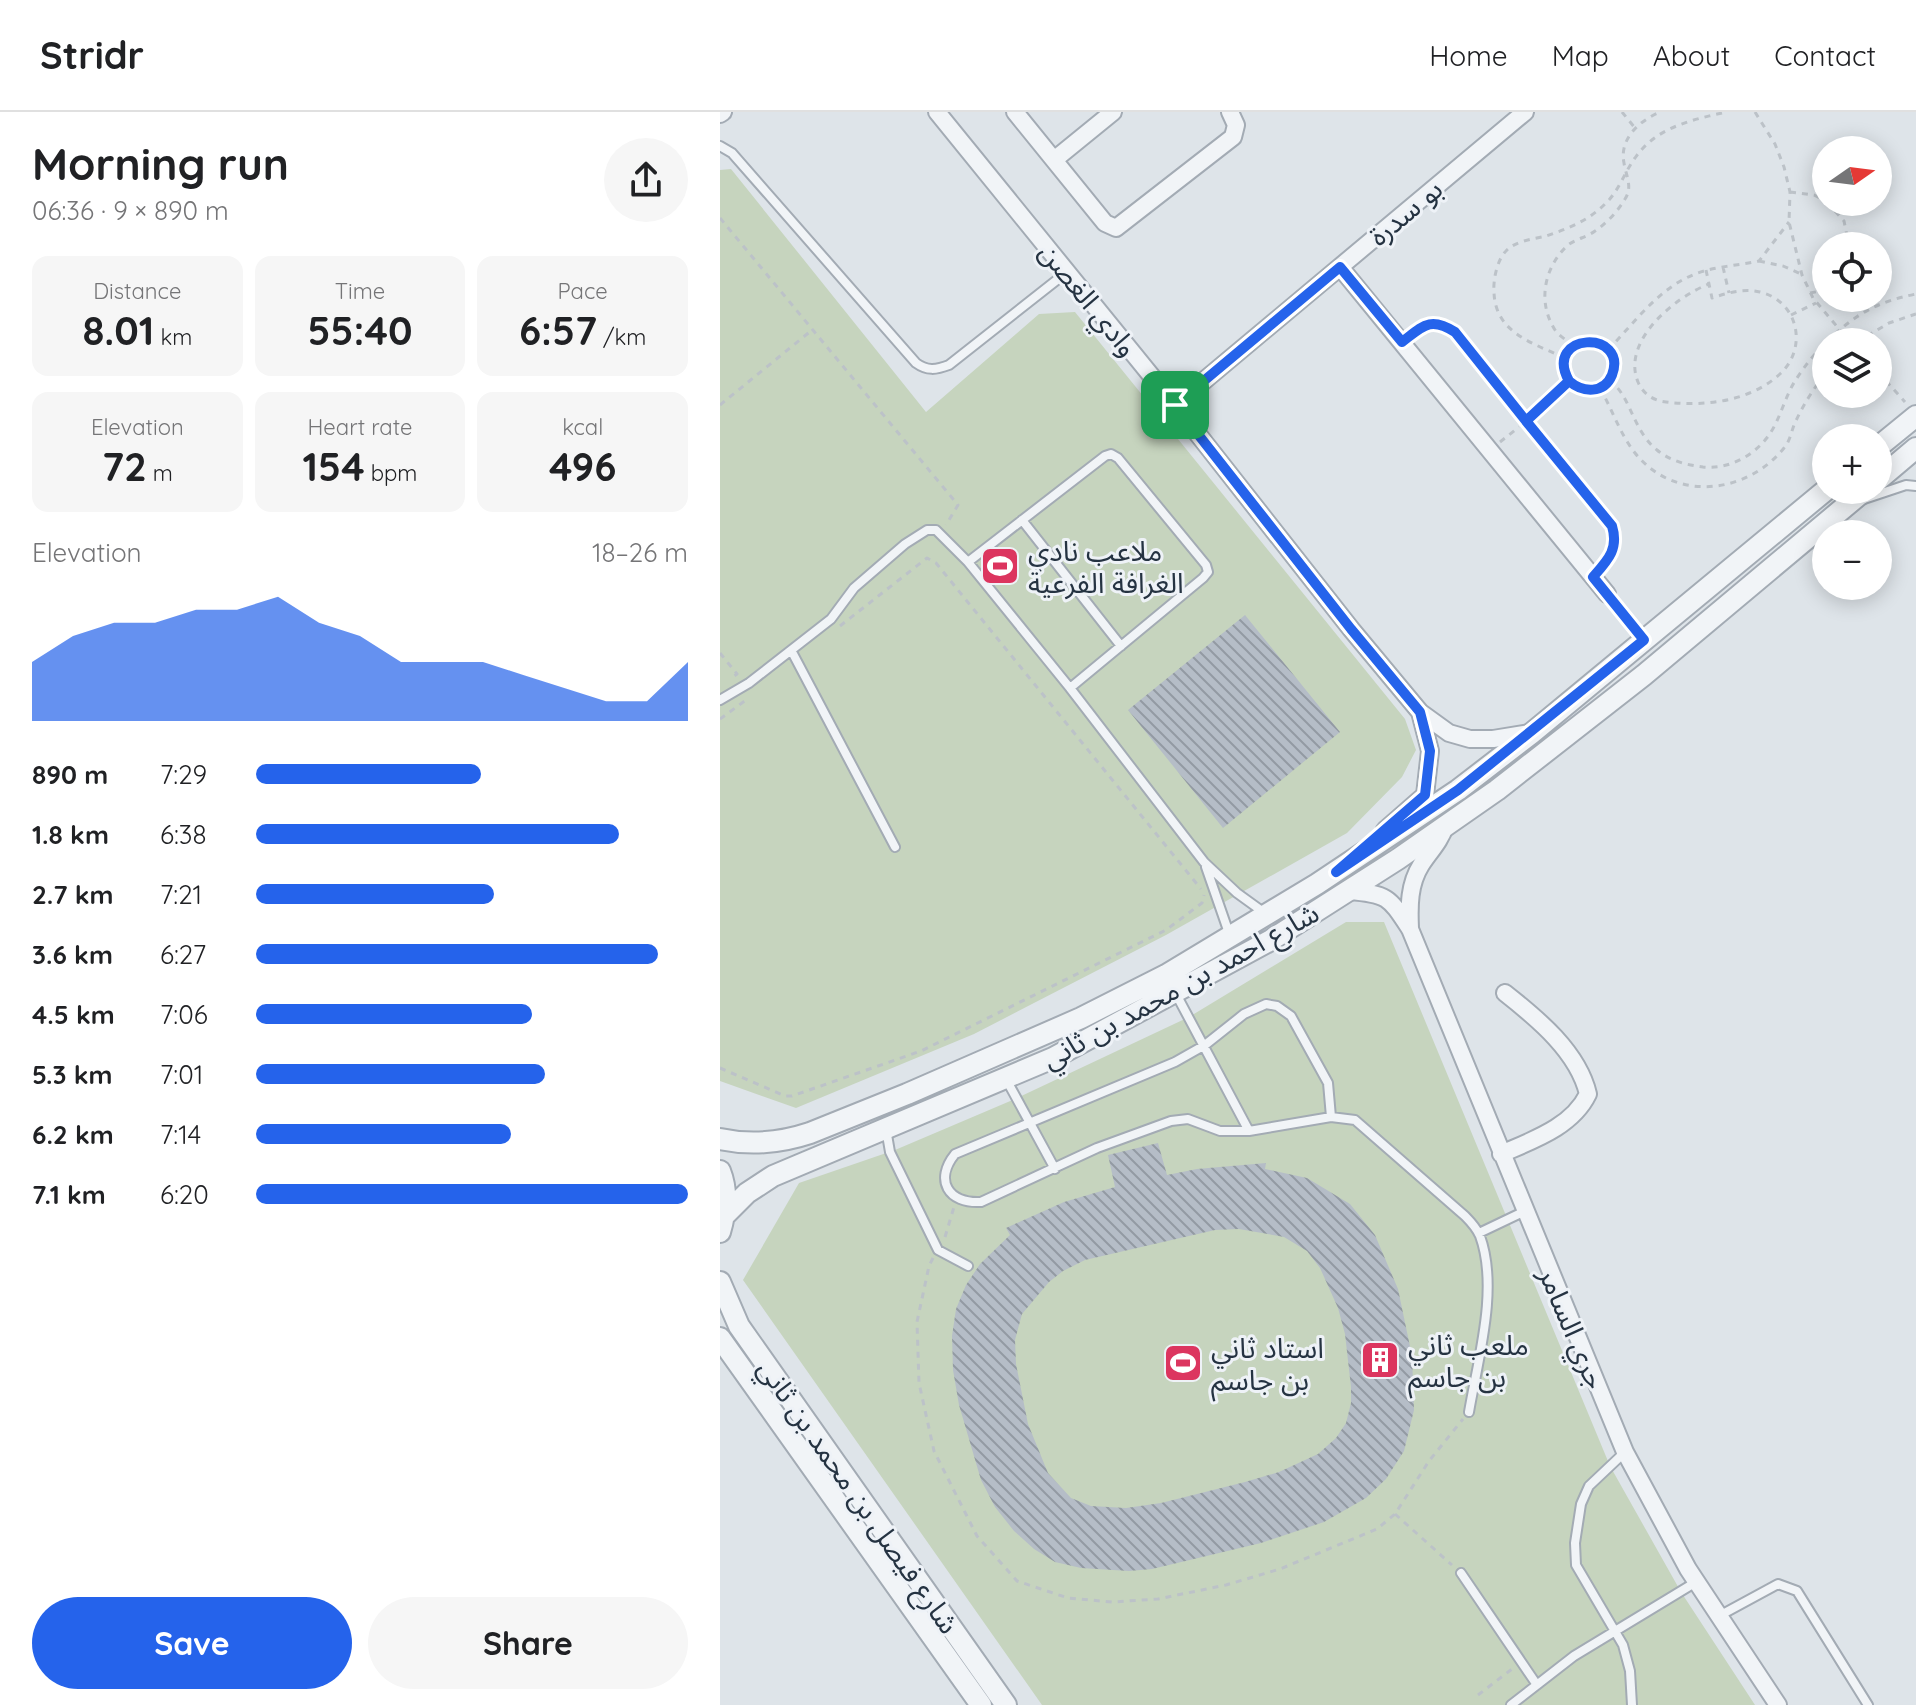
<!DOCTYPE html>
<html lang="en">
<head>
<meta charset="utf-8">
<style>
	:root { --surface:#fff; --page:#f6f6f6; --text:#202124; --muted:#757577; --line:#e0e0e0; --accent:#2563eb }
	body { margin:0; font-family:Quicksand,"Noto Sans Arabic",sans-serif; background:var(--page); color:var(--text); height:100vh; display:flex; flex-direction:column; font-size:30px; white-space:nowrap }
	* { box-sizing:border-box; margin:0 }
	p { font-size:26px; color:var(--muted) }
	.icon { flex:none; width:44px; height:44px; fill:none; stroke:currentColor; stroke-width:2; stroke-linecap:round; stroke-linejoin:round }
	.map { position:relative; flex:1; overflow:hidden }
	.side { display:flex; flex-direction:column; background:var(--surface); width:720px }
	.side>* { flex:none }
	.needle { width:52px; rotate:76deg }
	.tools { position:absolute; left:1092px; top:24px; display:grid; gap:16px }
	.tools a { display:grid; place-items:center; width:80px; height:80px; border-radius:50%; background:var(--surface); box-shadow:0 4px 20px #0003; font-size:40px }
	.pin { position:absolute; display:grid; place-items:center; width:68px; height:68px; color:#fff; margin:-34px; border-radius:16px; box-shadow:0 4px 12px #0006 }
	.round { display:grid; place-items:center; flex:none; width:84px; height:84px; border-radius:42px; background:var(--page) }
	.overview { display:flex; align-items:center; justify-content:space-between; height:136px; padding:0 32px }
	h1 { font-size:44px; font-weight:800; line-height:60px }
	.stats { display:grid; grid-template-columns:repeat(3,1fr); gap:12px; height:136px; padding:8px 32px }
	.stats div { display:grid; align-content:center; border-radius:16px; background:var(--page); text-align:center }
	.stats b { font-size:40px; font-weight:800 }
	.stats small { font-size:22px; font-weight:400 }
	.stats p { font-size:22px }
	.chart { height:224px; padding:16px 32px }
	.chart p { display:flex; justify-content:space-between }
	.chart svg { width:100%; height:144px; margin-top:8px; fill:var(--accent); opacity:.7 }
	.button { display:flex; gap:16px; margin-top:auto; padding:16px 32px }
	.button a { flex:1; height:92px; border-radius:48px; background:var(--accent); color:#fff; font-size:32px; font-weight:800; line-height:92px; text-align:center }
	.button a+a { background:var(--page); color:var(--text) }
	ul { padding:0 32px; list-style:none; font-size:26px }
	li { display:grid; grid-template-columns:128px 96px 1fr; align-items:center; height:60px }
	li i { height:20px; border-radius:10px; background:var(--accent) }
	header { display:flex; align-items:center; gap:48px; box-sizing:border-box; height:112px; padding:0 40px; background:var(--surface); border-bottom:2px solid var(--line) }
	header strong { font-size:38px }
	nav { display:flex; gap:44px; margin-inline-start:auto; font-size:28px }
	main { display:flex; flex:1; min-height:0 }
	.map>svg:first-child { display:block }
	.grass { fill:#c6d4be }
	.building { fill:url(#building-back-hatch); fill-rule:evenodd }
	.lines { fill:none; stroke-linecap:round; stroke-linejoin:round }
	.service-casing { stroke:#a3abb4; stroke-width:12 }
	.minor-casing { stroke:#a3abb4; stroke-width:20 }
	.tertiary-casing { stroke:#a3abb4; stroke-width:24 }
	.path { stroke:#bcc2c8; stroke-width:3; stroke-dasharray:6 6; stroke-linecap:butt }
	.service { stroke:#f1f4f7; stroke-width:8 }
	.minor { stroke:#f1f4f7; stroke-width:16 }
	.tertiary { stroke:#f1f4f7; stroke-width:20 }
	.route-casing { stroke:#fff; stroke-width:16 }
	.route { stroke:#2563eb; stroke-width:10 }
	.labels { text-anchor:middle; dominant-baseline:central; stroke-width:6; stroke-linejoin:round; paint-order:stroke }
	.street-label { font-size:28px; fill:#253342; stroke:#eef2f7 }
	.poi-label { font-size:28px; fill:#253342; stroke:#eef2f7; text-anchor:start }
</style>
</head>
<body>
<header>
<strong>Stridr</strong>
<nav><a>Home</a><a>Map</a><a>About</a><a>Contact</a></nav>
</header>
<main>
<section class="side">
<div class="overview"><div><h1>Morning run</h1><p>06:36 · 9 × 890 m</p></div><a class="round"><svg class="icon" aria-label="share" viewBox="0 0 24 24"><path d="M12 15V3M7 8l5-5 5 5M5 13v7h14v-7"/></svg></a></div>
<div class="stats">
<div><p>Distance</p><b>8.01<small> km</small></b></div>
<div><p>Time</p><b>55:40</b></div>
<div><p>Pace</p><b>6:57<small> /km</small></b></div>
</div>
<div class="stats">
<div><p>Elevation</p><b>72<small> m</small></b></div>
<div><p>Heart rate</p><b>154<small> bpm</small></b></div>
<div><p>kcal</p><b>496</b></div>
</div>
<div class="chart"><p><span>Elevation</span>18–26 m</p>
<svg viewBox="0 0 160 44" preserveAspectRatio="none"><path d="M0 44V26L10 18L20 14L30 14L40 10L50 10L60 6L70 14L80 18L90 26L100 26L110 26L120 30L130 34L140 38L150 38L160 26V44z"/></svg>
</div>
<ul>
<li><b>890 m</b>7:29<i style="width:52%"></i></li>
<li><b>1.8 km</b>6:38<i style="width:84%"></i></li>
<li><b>2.7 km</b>7:21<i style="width:55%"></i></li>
<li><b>3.6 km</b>6:27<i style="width:93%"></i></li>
<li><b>4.5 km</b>7:06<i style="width:64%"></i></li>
<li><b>5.3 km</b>7:01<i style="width:67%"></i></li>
<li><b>6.2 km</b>7:14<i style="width:59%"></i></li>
<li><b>7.1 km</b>6:20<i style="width:100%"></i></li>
</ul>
<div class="button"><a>Save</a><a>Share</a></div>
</section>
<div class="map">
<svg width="1196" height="1593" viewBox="0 0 1196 1593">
	<defs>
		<pattern id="building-back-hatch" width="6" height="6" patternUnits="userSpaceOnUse" patternTransform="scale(2)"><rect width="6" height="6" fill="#b5bdc7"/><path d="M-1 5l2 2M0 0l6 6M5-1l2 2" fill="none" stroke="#939aa3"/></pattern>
	</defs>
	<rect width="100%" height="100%" fill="#dee4e9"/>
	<path class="grass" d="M 11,57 L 206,300 L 319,202 L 355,200 L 685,607 L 696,638 L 682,665 L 627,721 L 446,823 L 254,922 L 76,996 L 0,969 L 0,58 Z
		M 626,810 L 664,810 L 890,1354 L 961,1480 L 1035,1593 L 322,1593 L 23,1168 L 79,1071 L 175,1038 L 295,987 L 469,905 Z"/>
	<path class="building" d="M 525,503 L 620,620 L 503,716 L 408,598 Z
		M 438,1031 L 447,1063 L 477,1057 L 546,1051 L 545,1057 L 587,1066 L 630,1092 L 655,1123 L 678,1177 L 692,1244 L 694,1298 L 684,1339 L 666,1367 L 646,1386 L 604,1410 L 541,1431 L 432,1457 L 409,1459 L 361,1456 L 335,1450 L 314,1437 L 294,1419 L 275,1395 L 261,1368 L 239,1293 L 233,1258 L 232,1224 L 236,1197 L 246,1173 L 260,1152 L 290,1123 L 286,1116 L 344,1090 L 395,1075 L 388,1043 ZM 519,1117 L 564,1125 L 587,1139 L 600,1156 L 618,1196 L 625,1222 L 631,1275 L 631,1291 L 626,1311 L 616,1326 L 598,1342 L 559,1360 L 525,1370 L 441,1391 L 406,1396 L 371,1394 L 351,1386 L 328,1361 L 308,1312 L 296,1252 L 295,1228 L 302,1202 L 329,1170 L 343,1159 L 365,1148 L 495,1118 Z"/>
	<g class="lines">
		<g class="service-casing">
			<path id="service" d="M 0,34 L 12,41 L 196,251 C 207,259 216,258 229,253 L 347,160
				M 682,230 C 703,214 710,204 735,220 L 892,414 C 900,437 889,448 873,465
				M 1144,387 L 1186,373 L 1196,374
				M 302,408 L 401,534
				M 248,450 L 385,344 L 391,342 L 398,346 L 486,453 L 488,460 L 483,466 L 350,576
				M 71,538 L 175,735
				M 0,588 L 29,571 L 111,507 L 134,476 L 185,432 L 207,418 L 216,418 L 248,450 L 350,576 L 484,750 L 517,781 L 546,802
				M 486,755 L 510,824
				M 456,882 L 529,1019 L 611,1005 L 635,1008 L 745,1104 C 751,1110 757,1117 760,1124 C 779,1176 758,1247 749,1300
				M 286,967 L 335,1057
				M 166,1017 L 170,1040 L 218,1138 L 248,1154
				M 529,1019 L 500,1019 L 468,1007 L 451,1009 L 377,1036 L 261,1090 C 228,1092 214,1068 235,1042 L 455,950 L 485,933 L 524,902 L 546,892 L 557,894 L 571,904 L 608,971 L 611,1005
				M 759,1121 L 805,1099
				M 905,1340 L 869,1374 L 861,1392 L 855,1431 L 856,1453 L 903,1533 L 910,1559 L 912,1593
				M 741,1461 L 817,1573
				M 999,1504 L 1058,1472 L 1077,1479 L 1148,1593
				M 791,1593 L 854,1544 L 976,1470"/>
		</g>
		<g class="minor-casing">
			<path id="minor" d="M 217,0 L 455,293 L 631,517 L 700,600 L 729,621 L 750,627 L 773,627 L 810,621
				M 295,0 L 385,111 L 396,116 L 513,25 L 516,13 L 510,0
				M 0,2 L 3,0
				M 334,48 L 393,0
				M 620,155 L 887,482
				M 455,293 L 805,0
				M 665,718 L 705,683 L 710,639 L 700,600
				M 629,779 C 668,782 669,785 690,817 L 905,1340 L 968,1457 L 1058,1593
				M 690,816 C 689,794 689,772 701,753 C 710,739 720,730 725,714
				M 781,1042 C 813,1028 852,1015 868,982 C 858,940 818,907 785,881"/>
		</g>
		<g class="tertiary-casing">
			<path id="tertiary" d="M 1158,335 L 1196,304
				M 1158,368 L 1196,336
				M 0,1027 C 32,1034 60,1031 90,1021 L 187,982 L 361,906 L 446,863 L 597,772 L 738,678 L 812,621 L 1106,378
				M 0,1059 C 8,1079 6,1100 0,1120
				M 5,1103 L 27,1081 L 53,1064 L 333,946 L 551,828 L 678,747 L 777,678 L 924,563 L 1145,378
				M 0,1170 L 19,1214 L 286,1593
				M 0,1226 L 261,1593"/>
		</g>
		<path class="path" d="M 902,0 L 915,16
			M 1035,0 L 1055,32 L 1064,55 L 1070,80 L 1069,110 L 1082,163 L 1093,186 L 1130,230
			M 1070,80 L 1094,83 L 1106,89
			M 1107,90 L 1124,109 L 1129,134
			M 0,106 L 238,393 L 226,413
			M 1039,149 L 1063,154 L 1081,162
			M 1003,155 L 1009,181
			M 986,158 L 992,186 C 1007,181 1024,176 1040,180 C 1078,189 1088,235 1061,261 C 1032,289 985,295 946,290 C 934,289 923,282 918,270 C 901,229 955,185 989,172
			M 1090,181 L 1106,178
			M 1071,203 L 1096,191
			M844 254a25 25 0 1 1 50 0a25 25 0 1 1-50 0Z
			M 1106,230 C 1136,202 1156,190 1196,182
			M 1137,230 L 1169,211 L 1196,202
			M 854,234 C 848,229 839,224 835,218 C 817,190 824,155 848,133 C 856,127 867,125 875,119 C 887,111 898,99 905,87 C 913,75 906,64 904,51 C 899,27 919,9 940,0
			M 888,238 C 917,208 942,171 984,159 C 1002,154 1021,153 1039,149 L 1069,110
			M 845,246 C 813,231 775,221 774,180 C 773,168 777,148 786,139 C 795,129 813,127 826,124 C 847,117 868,109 885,92 C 899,79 904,61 915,46 C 936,15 972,8 1006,0
			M 1158,260 L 1185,290
			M 889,268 C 911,283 912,318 937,338 C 950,349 967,353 983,355 C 1010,358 1037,342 1051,320 C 1061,304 1065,285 1075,269 C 1084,255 1094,242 1106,230
			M 880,276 C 892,297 900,322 915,341 C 955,391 1027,382 1064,336 C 1070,329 1071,321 1074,313 C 1082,295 1093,277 1106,261
			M 0,293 L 92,218
			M 814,302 L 849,269
			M 780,330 L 799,315
			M 897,494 L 915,516
			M 120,514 L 207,446 L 216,451 L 481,777
			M 0,541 L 17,562 L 11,566
			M 0,607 L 26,588
			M 0,956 L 65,984 L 72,984 L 201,939 L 446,818 L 482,791 L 484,783
			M 225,1125 L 234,1095
			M 213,1146 L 209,1154 L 197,1210 L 199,1271 L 214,1339 L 257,1424 L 297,1469 L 348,1486 L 392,1490 L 438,1487 L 506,1473 L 560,1457 L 657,1417 L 675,1402 L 709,1349 L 743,1307
			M 675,1402 L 732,1453
			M 758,1583 L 792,1557"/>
		<use href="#service" class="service"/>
		<use href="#minor" class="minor"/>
		<use href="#tertiary" class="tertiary"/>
	</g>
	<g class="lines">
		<g class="route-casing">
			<path id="route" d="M 455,293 L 631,517 L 700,600 L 710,639 L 705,683 L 616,760 L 738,678 L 924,528 L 873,465 C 888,448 899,437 892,414 L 806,309 L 849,269 C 822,220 909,217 892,263 C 884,282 863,281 849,269 L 806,309 L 735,220 C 710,204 703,214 682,230 L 620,155 L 455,293"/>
		</g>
		<use href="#route" class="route"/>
	</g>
	<defs>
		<g id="stadium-square" transform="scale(2)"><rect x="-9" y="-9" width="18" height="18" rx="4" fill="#dc355f" stroke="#eef2f7"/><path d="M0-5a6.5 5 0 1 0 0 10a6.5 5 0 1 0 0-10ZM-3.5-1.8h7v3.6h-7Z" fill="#fff"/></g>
		<g id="building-square" transform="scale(2)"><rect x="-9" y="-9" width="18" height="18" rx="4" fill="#dc355f" stroke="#eef2f7"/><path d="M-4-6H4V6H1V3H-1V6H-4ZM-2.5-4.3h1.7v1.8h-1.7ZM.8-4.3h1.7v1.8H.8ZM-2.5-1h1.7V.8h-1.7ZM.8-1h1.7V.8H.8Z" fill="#fff"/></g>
	</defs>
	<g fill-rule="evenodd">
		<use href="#stadium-square" x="280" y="454"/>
		<use href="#building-square" x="660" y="1248"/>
		<use href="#stadium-square" x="463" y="1251"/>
	</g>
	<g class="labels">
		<g class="street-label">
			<text transform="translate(685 100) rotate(-40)">بو سدرة</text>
			<text transform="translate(369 187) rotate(51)">وادي الغصن</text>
			<text transform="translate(460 873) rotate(-29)">شارع احمد بن محمد بن ثاني</text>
			<text transform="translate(853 1216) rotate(67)">جري السامر</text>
			<text transform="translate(139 1384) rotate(55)">شارع فيصل بن محمد بن ثاني</text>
		</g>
		<g class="poi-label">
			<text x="308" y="438">ملاعب نادي<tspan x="308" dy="32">الغرافة الفرعية</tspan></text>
			<text x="688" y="1232">ملعب ثاني<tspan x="688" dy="32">بن جاسم</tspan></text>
			<text x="491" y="1235">استاد ثاني<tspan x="491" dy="32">بن جاسم</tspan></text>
		</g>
	</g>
</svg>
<div class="tools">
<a><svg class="needle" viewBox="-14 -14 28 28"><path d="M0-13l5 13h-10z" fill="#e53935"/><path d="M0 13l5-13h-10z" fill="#757577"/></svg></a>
<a><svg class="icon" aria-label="locate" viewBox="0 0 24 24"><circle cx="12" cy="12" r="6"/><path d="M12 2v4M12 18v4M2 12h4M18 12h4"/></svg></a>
<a><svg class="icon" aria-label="layers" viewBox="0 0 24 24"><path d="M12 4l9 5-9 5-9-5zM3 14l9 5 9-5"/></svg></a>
<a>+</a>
<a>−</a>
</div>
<div class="pin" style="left:455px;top:293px;background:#1e9e55"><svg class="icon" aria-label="arrive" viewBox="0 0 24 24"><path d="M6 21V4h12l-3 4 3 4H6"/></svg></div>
</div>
</main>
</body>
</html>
